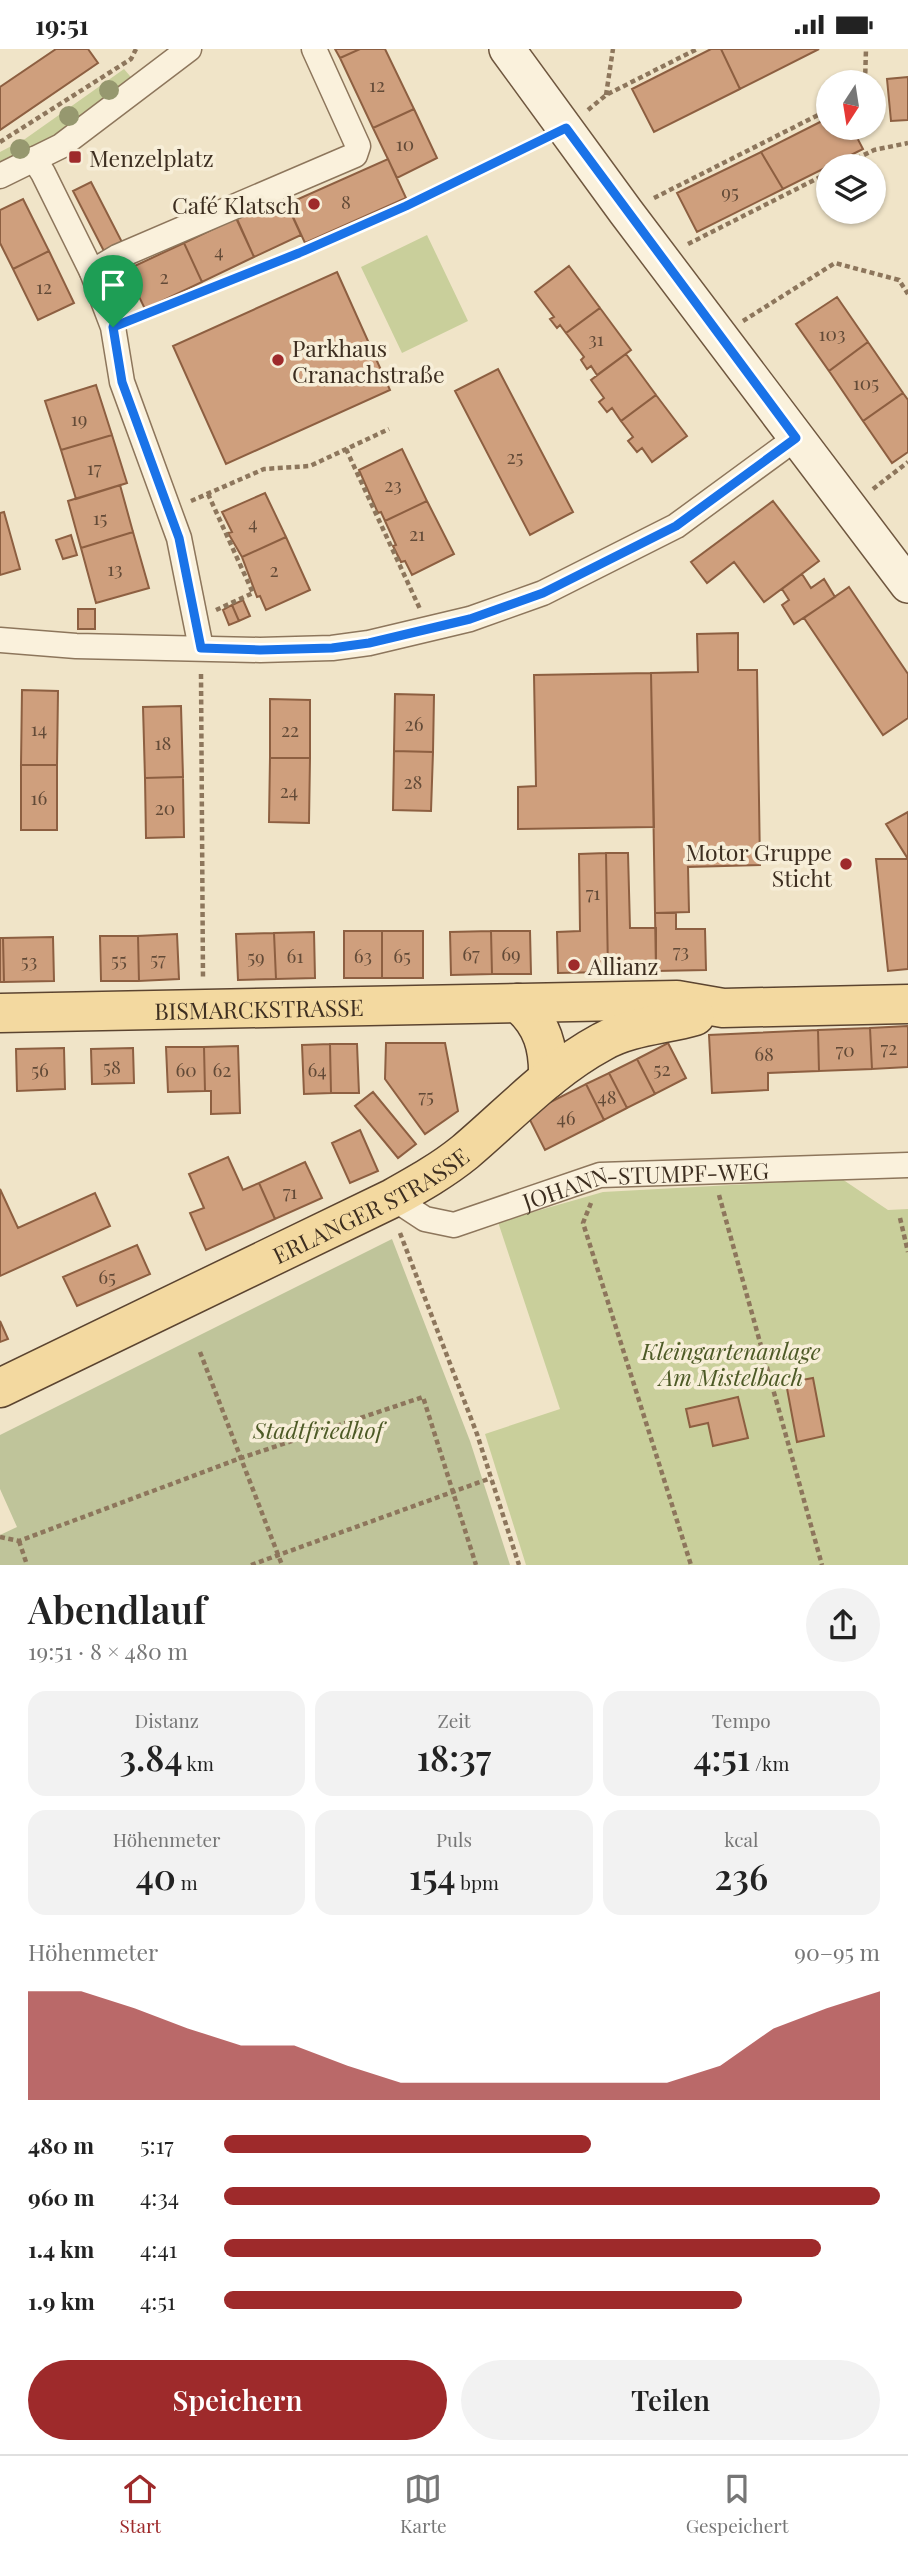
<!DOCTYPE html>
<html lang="de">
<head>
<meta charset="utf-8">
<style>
	:root { --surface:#fff; --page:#f2f2f2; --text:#222; --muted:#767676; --line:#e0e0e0; --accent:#9e2a2b }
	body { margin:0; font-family:"Playfair Display",serif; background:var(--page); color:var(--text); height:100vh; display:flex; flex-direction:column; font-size:26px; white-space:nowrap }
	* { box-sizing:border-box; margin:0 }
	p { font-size:23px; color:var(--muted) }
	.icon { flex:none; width:38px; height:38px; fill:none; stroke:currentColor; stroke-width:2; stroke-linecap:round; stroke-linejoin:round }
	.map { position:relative; height:1516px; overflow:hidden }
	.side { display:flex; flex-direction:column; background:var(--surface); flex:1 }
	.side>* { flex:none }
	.needle { width:46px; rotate:192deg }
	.fabs { position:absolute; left:816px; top:21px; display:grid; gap:14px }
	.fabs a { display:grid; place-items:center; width:70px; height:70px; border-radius:50%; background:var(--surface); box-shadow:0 2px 5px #0004; font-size:35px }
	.pin { position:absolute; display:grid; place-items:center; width:60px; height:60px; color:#fff; margin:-72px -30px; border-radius:50% 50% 50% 0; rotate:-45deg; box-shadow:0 0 7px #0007 }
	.pin .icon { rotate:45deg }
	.round { display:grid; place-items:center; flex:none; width:74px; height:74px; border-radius:37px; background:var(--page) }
	.overview { display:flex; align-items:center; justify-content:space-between; height:119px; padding:0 28px }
	h1 { font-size:38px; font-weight:600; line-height:52px }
	.figures { display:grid; grid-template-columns:repeat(3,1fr); gap:10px; height:119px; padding:7px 28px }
	.figures div { display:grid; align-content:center; border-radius:18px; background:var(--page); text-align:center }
	.figures b { font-size:35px; font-weight:600 }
	.figures small { font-size:19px; font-weight:400 }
	.figures p { font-size:19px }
	.chart { height:196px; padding:14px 28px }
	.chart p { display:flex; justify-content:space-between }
	.chart svg { width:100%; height:126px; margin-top:7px; fill:var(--accent); opacity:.7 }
	.action { display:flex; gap:14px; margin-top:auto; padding:14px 28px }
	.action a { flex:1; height:80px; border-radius:42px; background:var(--accent); color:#fff; font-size:28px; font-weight:600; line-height:80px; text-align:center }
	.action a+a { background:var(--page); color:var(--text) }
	ul { padding:0 28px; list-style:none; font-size:23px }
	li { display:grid; grid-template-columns:112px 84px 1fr; align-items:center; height:52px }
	li i { height:18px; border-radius:9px; background:var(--accent) }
	.status { display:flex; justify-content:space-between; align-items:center; height:49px; padding:0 35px; background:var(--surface); direction:ltr }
	.status svg { height:19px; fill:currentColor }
	.menu { display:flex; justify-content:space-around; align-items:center; height:98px; border-top:2px solid var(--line); background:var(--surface); font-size:19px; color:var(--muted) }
	.menu a { display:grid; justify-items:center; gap:4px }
	.menu .current { color:var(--accent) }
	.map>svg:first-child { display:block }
	.green { fill:#c9cf9b }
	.cemetery { fill:#bfc49a }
	.building { fill:#cf9f7d; stroke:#8d5f41; stroke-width:2 }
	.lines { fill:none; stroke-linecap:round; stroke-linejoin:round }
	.street-casing { stroke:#8d765c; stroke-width:27 }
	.secondary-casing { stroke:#6f573f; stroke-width:38 }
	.primary-casing { stroke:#5b4430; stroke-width:41 }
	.path { stroke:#8d765c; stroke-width:4.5; stroke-dasharray:5 3.5; stroke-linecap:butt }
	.street { stroke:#faf1dc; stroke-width:24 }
	.secondary { stroke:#faf1dc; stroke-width:35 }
	.primary { stroke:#f3d9a0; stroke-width:38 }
	.tree { fill:#96986f }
	.route-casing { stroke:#fff; stroke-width:14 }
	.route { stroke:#1a73e8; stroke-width:9 }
	.poi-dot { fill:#9e2a2b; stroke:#f7eed8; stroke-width:2.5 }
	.labels { text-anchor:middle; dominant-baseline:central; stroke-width:7; stroke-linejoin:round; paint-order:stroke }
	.number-label { font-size:19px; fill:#624a37 }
	.poi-label { font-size:23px; fill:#3d2e20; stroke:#f7eed8; text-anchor:start }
	.street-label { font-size:23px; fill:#3d2e20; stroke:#f7eed8 }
	.park-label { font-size:23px; font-style:italic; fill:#4d5a26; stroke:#f7eed8 }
</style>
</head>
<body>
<div class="status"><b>19:51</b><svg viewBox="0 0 49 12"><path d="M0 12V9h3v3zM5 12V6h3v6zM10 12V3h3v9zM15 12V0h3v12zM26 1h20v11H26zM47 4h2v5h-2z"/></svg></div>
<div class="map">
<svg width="908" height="1516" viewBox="0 0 908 1516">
	<rect width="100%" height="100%" fill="#f0e4c8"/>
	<path class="green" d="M 124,20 L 135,33 L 35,99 L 0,118 L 0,103 L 25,90 Z
		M 427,186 L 468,272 L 402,304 L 361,218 Z
		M 842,1130 L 888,1161 L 908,1160 L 908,1516 L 526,1516 L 485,1385 L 560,1360 L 498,1173 L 603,1143 Z"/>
	<path class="cemetery" d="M 392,1190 L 470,1392 L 510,1516 L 0,1516 L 0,1486 L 17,1478 L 0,1440 L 0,1386 Z"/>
	<path class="building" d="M 56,0 L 88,0 L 98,14 L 0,81 L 0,38 Z
		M 335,0 L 360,0 L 340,9 Z
		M 360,0 L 385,0 L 414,60 L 373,79 L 340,9 Z
		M 711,0 L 721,0 L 740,40 L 654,83 L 632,40 Z
		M 721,0 L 819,0 L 740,40 Z
		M 908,28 L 908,71 L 891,72 L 887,30 Z
		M 414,60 L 437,109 L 397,129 L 373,79 Z
		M 828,69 L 828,79 L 852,79 L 863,100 L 783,140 L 761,103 Z
		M 761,103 L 783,140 L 697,183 L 677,144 Z
		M 388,110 L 406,149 L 305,194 L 287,155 Z
		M 91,133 L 125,199 L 107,208 L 73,142 Z
		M 284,149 L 301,186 L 254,208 L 237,170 Z
		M 23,150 L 49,202 L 13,220 L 0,194 L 0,161 Z
		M 236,169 L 254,208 L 202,233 L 184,194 Z
		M 184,194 L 202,233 L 145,260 L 126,221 Z
		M 49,202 L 74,254 L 38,271 L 13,220 Z
		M 569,217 L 600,259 L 566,284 L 560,276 L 557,279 L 550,270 L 554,268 L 535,243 Z
		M 337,223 L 390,341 L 226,415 L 173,297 Z
		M 837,248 L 868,293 L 829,322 L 796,275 Z
		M 600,259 L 631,301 L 597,326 L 591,317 L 587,320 L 581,311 L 584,308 L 566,284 Z
		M 868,293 L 903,344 L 863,372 L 829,322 Z
		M 626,305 L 656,346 L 621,372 L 612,359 L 607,363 L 599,353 L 604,349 L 591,331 Z
		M 498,320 L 573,463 L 530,486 L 455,342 Z
		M 96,336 L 112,386 L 61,401 L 45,352 Z
		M 903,344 L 908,351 L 908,403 L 892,414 L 863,372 Z
		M 656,346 L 687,387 L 652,413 L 642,399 L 637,403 L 628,392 L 633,388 L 621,372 Z
		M 112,386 L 127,434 L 76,450 L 61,401 Z
		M 402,400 L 427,452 L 385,472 L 381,463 L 378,464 L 359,421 Z
		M 120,436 L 133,483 L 81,499 L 68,452 Z
		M 265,444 L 286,488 L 242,508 L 228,484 L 232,483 L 222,463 Z
		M 427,452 L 454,505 L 412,526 L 405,512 L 401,513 L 393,497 L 396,496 L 385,472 Z
		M 773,452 L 819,512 L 764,553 L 734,513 L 707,534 L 691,513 Z
		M 4,463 L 20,520 L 0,526 L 0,464 Z
		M 133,483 L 149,539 L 96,554 L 81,499 Z
		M 71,486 L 77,506 L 63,510 L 56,491 Z
		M 286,488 L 310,541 L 266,561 L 260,547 L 257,548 L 242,508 Z
		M 802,525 L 811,539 L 824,530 L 835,548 L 794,575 L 782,556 L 789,551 L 782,540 Z
		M 849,538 L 908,625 L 908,669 L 883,686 L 804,569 Z
		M 243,551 L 250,567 L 239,572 L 232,556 Z
		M 232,556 L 239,572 L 229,576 L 223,561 Z
		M 78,560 L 95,560 L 95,580 L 78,580 Z
		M 738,584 L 738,621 L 757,621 L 760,816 L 688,818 L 689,863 L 655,864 L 651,624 L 698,623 L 697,585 Z
		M 651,624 L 654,778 L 518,780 L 518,738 L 536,737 L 534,626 Z
		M 22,641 L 58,642 L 57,716 L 21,716 Z
		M 395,645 L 434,646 L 433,703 L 394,702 Z
		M 270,650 L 310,651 L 310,709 L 270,709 Z
		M 181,657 L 183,728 L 145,729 L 143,658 Z
		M 394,702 L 433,703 L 431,762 L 393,761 Z
		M 270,709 L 310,709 L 309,774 L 269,773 Z
		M 21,716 L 57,716 L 57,781 L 21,781 Z
		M 183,728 L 184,788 L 146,789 L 145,729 Z
		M 908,763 L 908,810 L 886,775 Z
		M 606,804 L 628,804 L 630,879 L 656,879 L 656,922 L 608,923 Z
		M 606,804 L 608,923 L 558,924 L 557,883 L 580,882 L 579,805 Z
		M 876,810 L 908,810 L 908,920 L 888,922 Z
		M 655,864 L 676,864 L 676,880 L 705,880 L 706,921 L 656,922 Z
		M 344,882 L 382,882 L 382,929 L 344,929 Z
		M 382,882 L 423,882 L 423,929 L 382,929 Z
		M 491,882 L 530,882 L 531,925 L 492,925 Z
		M 491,882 L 492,925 L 451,926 L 450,883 Z
		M 314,883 L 315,929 L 276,930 L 274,884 Z
		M 274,884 L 276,930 L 238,931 L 236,885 Z
		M 177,885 L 179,930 L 139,932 L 138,887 Z
		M 100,887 L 138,887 L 139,932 L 101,932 Z
		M 53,888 L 54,932 L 4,933 L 3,889 Z
		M 0,889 L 3,889 L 4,933 L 0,933 Z
		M 908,977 L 908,1018 L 872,1020 L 870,979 Z
		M 870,979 L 872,1020 L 819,1022 L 818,981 Z
		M 818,981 L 819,1022 L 768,1024 L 768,1041 L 712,1044 L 709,986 Z
		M 386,994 L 445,994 L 458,1062 L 425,1085 L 385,1030 Z
		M 668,994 L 686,1029 L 655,1045 L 637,1010 Z
		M 330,995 L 357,995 L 359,1044 L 331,1044 Z
		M 330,995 L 331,1044 L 304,1045 L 302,996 Z
		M 238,997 L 240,1064 L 211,1065 L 211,1042 L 205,1042 L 204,998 Z
		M 166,998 L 204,998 L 205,1042 L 168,1043 Z
		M 64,999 L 65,1040 L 17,1042 L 16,1000 Z
		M 133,999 L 134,1034 L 92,1035 L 91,1000 Z
		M 637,1010 L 655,1045 L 627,1059 L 609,1024 Z
		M 609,1024 L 627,1059 L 604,1071 L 586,1035 Z
		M 586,1035 L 604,1071 L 545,1101 L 527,1065 Z
		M 373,1043 L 416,1095 L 398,1109 L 355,1057 Z
		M 360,1081 L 378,1122 L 350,1134 L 332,1094 Z
		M 228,1108 L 243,1141 L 259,1134 L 275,1170 L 206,1201 L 190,1164 L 204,1159 L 189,1125 Z
		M 305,1113 L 322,1149 L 275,1170 L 259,1134 Z
		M 0,1140 L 18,1179 L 95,1144 L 110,1177 L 0,1227 Z
		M 137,1196 L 150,1225 L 77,1257 L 63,1228 Z
		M 0,1272 L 8,1290 L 0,1293 Z
		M 813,1329 L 824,1387 L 797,1393 L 786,1334 Z
		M 738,1348 L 748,1389 L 713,1397 L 708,1374 L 690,1378 L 686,1360 Z"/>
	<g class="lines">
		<g class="street-casing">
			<g id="street">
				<path d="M 34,110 L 43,124 L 92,223 L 113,278 L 122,333 L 179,489 L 201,599"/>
				<path d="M 0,127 L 61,97 L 189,0"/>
				<path d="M 92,223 L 117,208 L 355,106 L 358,97 L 314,0"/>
				<path d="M 0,591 L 76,597 L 260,601 L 332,599 L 369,594 L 470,570 L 543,544 L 676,477 L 796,389"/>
				<path id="s1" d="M 393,1149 L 425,1170 L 454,1176 L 600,1126 L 908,1116"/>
			</g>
		</g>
		<g class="secondary-casing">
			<path id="secondary" d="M 507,0 L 626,163 L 908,536"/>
		</g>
		<g class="primary-casing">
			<g id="primary">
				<path d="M 518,954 C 543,975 549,999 548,1030"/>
				<path id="s2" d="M 0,964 L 677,951 L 723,959 L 908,955"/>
				<path id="s3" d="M 0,1339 L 393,1149 C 418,1135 443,1121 465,1103 C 510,1065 550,1021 602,993 C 630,977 664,976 695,967"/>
			</g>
		</g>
		<path class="path" d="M 865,33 L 866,0
			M 606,46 L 613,0
			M 588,61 L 606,46 L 697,0
			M 0,93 L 131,10 L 136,0
			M 841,117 L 874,101 L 908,94
			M 654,149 L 828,61
			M 688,195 L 828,124
			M 135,269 C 273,217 407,157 540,92
			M 743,272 L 835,214 L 899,231 L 908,245
			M 346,400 L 420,560
			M 873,440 L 908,413
			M 208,445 L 253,544 L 216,561
			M 191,452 L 264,420 L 310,417 L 389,380
			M 201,625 L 203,931
			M 719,1146 L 822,1516
			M 591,1154 L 583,1174 L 691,1516
			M 900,1169 L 908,1203
			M 400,1184 L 477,1385 L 519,1516
			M 200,1303 L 282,1516
			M 0,1488 L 19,1492 L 241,1409 L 423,1348 L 476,1516
			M 19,1492 L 27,1516
			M 251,1516 L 491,1429"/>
		<use href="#street" class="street"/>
		<use href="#secondary" class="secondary"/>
		<use href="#primary" class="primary"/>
	</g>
	<g class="tree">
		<circle cx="109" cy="41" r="10"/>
		<circle cx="69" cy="67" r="10"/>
		<circle cx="20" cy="100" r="10"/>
	</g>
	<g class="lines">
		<g class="route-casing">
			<path id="route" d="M 566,79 L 796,389 L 676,477 L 543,544 L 470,570 L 369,594 L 332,599 L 260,601 L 201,599 L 179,489 L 122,333 L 113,278 L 299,204 L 406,157 Z"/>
		</g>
		<use href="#route" class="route"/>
	</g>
	<g class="poi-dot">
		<rect x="68" y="101" width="14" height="14" rx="3.5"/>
		<circle cx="314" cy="155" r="7"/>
		<circle cx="278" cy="311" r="7"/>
		<circle cx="846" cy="815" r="7"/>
		<circle cx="574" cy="916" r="7"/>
	</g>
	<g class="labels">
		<g class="number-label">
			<text x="377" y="35">12</text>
			<text x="405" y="94">10</text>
			<text x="730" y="142">95</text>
			<text x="346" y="152">8</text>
			<text x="219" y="201">4</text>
			<text x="164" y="227">2</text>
			<text x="44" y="237">12</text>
			<text x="832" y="284">103</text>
			<text x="596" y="289">31</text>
			<text x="866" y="333">105</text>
			<text x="79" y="369">19</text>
			<text x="515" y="407">25</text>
			<text x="94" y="418">17</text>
			<text x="393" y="435">23</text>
			<text x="100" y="468">15</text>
			<text x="253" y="473">4</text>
			<text x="417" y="484">21</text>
			<text x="115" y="519">13</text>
			<text x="274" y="520">2</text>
			<text x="414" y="674">26</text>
			<text x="39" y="679">14</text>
			<text x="290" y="680">22</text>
			<text x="163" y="693">18</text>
			<text x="413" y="732">28</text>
			<text x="289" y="741">24</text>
			<text x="39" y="748">16</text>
			<text x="165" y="758">20</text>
			<text x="593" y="843">71</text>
			<text x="681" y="901">73</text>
			<text x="471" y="904">67</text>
			<text x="511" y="904">69</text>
			<text x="295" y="906">61</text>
			<text x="363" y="906">63</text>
			<text x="402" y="906">65</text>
			<text x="256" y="907">59</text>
			<text x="158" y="909">57</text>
			<text x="119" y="910">55</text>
			<text x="29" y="911">53</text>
			<text x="889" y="998">72</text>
			<text x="845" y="1000">70</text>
			<text x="764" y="1004">68</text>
			<text x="112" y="1017">58</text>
			<text x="662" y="1019">52</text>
			<text x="40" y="1020">56</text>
			<text x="186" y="1020">60</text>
			<text x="222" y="1020">62</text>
			<text x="317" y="1020">64</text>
			<text x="426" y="1046">75</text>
			<text x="607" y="1047">48</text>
			<text x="566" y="1068">46</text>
			<text x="290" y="1142">71</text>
			<text x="107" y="1227">65</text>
		</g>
		<g class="poi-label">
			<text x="89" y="108">Menzelplatz</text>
			<text x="300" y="155" text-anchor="end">Café Klatsch</text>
			<text x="292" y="298">Parkhaus<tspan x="292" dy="26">Cranachstraße</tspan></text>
			<text x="832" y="802" text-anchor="end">Motor Gruppe<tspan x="832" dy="26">Sticht</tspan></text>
			<text x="588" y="916">Allianz</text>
		</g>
		<g class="street-label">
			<text stroke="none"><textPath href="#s2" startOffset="259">BISMARCKSTRASSE</textPath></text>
			<text stroke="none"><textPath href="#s1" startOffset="266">JOHANN-STUMPF-WEG</textPath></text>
			<text stroke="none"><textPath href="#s3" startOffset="413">ERLANGER STRASSE</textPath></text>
		</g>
		<g class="park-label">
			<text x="731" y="1301">Kleingartenanlage<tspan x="731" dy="26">Am Mistelbach</tspan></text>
			<text x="318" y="1380">Stadtfriedhof</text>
		</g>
	</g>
</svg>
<div class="fabs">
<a><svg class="needle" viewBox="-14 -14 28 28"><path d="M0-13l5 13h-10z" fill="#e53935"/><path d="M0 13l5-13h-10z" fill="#767676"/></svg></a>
<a><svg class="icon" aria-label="layers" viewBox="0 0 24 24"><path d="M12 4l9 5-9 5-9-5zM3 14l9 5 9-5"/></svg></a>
</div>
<div class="pin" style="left:113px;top:278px;background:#1e9e55"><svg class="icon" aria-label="arrive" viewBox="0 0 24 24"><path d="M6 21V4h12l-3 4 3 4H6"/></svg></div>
</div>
<section class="side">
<div class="overview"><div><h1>Abendlauf</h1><p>19:51 · 8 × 480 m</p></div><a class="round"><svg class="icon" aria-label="share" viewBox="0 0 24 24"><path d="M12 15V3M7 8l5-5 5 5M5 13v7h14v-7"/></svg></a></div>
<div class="figures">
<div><p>Distanz</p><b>3.84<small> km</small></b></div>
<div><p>Zeit</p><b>18:37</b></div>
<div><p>Tempo</p><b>4:51<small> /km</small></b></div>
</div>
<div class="figures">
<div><p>Höhenmeter</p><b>40<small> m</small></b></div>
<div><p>Puls</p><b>154<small> bpm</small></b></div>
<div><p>kcal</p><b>236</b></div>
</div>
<div class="chart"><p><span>Höhenmeter</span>90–95 m</p>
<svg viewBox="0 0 160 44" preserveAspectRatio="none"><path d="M0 44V6L10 6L20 12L30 19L40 25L50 25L60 32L70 38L80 38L90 38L100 38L110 38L120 38L130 32L140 19L150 12L160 6V44z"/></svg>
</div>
<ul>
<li><b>480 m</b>5:17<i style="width:56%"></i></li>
<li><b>960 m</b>4:34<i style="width:100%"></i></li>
<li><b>1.4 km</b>4:41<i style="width:91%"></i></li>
<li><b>1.9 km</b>4:51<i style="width:79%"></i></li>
</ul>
<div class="action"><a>Speichern</a><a>Teilen</a></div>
</section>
<nav class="menu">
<a class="current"><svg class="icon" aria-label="home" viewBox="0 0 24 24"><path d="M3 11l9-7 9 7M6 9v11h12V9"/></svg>Start</a>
<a><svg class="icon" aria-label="map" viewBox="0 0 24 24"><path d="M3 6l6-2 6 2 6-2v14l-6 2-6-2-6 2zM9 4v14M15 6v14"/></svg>Karte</a>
<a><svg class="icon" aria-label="saved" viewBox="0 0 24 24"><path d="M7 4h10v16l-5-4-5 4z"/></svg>Gespeichert</a>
</nav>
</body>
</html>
